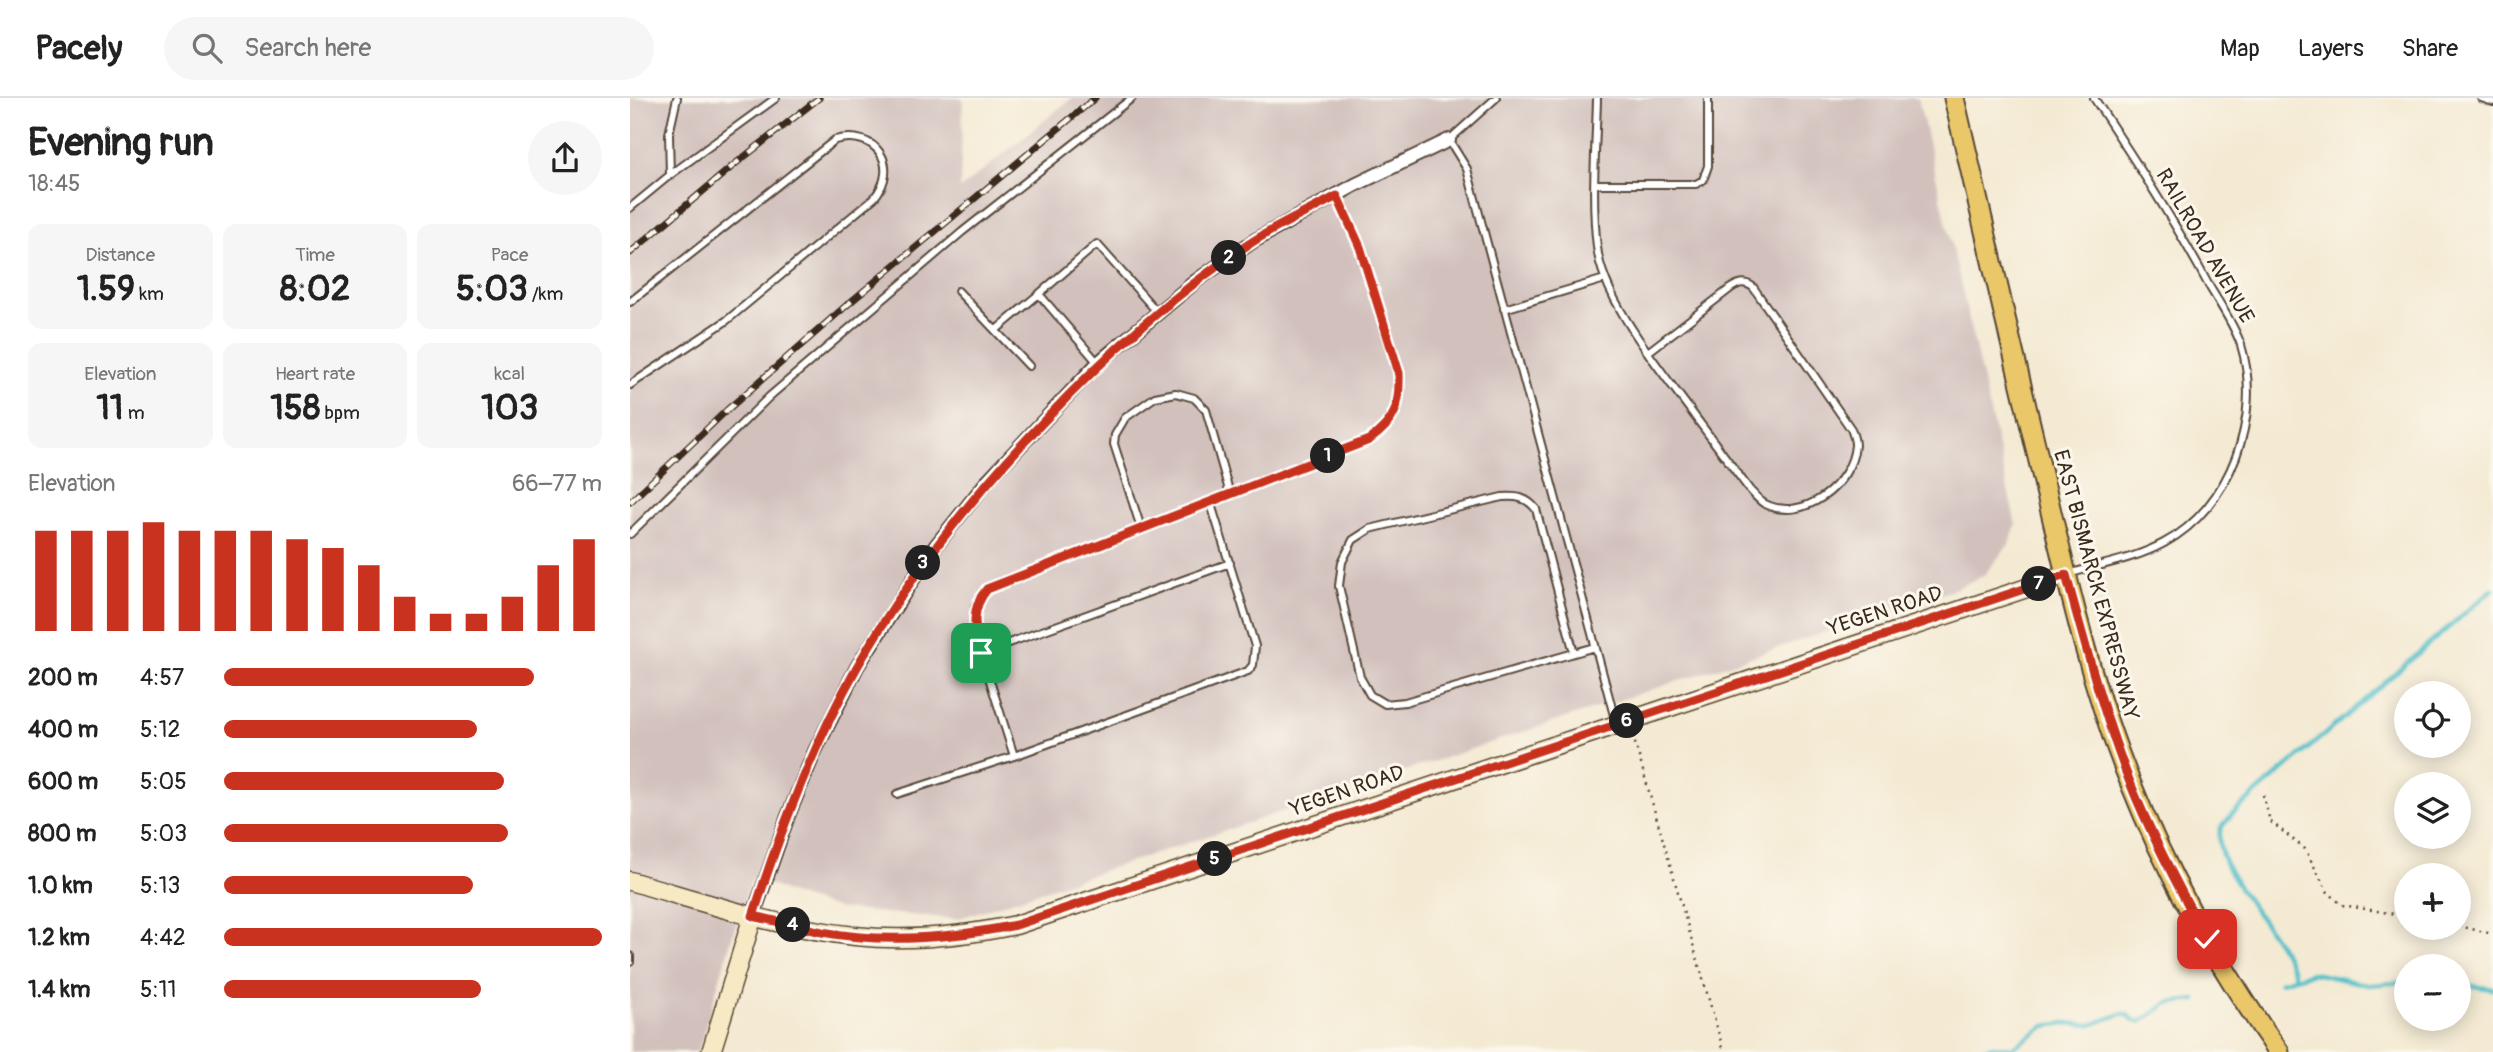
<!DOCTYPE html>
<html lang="en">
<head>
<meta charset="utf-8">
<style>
	:root { --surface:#fff; --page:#f6f6f6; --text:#222; --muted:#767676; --line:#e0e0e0; --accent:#c8321e }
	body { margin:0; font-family:Pangolin,sans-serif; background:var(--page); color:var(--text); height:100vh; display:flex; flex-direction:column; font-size:26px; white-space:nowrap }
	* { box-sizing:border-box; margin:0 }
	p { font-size:23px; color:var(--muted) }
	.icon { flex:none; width:38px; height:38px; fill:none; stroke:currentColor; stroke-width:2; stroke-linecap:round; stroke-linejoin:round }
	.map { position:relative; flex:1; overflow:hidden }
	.side { display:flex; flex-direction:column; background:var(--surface); width:630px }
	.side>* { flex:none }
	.buttons { position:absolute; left:1764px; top:583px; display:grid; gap:14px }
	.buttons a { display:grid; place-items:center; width:77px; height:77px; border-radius:50%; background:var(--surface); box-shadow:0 4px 18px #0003; font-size:35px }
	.pin { position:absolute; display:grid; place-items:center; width:60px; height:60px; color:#fff; margin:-30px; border-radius:14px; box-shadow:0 4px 10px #0006 }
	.km { position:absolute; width:35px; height:35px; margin:-18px; border-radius:50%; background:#222; color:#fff; font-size:19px; line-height:35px; text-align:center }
	.round { display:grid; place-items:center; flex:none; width:74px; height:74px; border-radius:37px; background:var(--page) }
	.overview { display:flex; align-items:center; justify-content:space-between; height:119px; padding:0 28px }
	h1 { font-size:38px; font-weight:700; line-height:52px }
	.stats { display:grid; grid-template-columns:repeat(3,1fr); gap:10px; height:119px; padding:7px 28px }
	.stats div { display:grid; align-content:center; border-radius:14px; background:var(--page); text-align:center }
	.stats b { font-size:35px; font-weight:700 }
	.stats small { font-size:19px; font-weight:400 }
	.stats p { font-size:19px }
	.chart { height:196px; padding:14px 28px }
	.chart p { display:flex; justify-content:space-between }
	.chart svg { width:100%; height:126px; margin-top:7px; stroke:var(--accent); stroke-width:6 }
	ul { padding:0 28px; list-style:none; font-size:23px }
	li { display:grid; grid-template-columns:112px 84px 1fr; align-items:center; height:52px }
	li i { height:18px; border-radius:9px; background:var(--accent) }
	header { display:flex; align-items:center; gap:42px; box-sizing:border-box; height:98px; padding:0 35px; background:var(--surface); border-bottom:2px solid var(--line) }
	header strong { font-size:33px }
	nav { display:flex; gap:38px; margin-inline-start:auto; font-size:24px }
	.search { width:490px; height:63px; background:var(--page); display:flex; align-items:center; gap:18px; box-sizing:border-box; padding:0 24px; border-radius:38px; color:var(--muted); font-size:26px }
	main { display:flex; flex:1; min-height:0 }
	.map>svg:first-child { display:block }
	.industrial { fill:#d1c0bc }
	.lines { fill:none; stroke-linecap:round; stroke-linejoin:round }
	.stream { stroke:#53c0ca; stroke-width:4.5 }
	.lane-casing { stroke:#574739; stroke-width:10 }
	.street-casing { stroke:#574739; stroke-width:16 }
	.secondary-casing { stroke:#574739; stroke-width:21 }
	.primary-casing { stroke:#574739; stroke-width:23 }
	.path { stroke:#574739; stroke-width:2.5; stroke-dasharray:2 5; stroke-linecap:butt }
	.lane { stroke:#fff; stroke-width:6 }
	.street { stroke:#fff; stroke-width:12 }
	.secondary { stroke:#f7e9c3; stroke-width:18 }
	.primary { stroke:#eac769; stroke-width:19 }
	.rail-casing { stroke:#3b2a1e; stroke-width:7 }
	.rail { stroke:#fbf7ec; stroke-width:4.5; stroke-dasharray:13; stroke-linecap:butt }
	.route-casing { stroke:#fff; stroke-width:14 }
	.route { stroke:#c8321e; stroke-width:9 }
	.labels { text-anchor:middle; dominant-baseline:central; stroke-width:6; stroke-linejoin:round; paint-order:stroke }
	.street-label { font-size:21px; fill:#3b2a1e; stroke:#fbf7ec }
</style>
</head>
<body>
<header>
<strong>Pacely</strong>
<div class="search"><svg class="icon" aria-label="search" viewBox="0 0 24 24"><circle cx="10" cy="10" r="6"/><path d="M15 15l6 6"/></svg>Search here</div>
<nav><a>Map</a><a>Layers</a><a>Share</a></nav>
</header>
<main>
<section class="side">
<div class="overview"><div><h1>Evening run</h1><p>18:45</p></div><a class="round"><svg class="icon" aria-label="share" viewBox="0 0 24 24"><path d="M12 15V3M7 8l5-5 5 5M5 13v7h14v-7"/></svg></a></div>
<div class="stats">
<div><p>Distance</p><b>1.59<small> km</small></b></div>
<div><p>Time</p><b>8:02</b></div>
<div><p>Pace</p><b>5:03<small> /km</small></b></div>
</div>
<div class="stats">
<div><p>Elevation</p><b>11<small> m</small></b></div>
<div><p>Heart rate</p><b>158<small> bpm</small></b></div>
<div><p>kcal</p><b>103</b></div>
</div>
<div class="chart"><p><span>Elevation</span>66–77 m</p>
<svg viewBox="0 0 160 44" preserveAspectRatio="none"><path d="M5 44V9M15 44V9M25 44V9M35 44V6M45 44V9M55 44V9M65 44V9M75 44V12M85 44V15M95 44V21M105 44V32M115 44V38M125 44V38M135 44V32M145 44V21M155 44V12"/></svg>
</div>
<ul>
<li><b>200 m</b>4:57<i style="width:82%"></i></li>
<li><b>400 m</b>5:12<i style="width:67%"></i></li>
<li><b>600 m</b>5:05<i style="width:74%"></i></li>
<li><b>800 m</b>5:03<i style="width:75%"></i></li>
<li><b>1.0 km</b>5:13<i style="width:66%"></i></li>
<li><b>1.2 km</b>4:42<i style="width:100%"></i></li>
<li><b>1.4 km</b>5:11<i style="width:68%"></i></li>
</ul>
</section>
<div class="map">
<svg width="1863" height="954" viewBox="0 0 1863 954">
	<rect width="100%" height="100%" fill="#fbf7ec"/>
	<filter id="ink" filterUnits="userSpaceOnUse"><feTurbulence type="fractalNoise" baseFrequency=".0143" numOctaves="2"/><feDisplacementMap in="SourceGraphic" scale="14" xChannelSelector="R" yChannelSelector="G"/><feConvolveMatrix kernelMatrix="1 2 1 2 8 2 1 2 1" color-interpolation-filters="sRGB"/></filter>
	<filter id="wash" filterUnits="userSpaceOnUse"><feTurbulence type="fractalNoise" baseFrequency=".00686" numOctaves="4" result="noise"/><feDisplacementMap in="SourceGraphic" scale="28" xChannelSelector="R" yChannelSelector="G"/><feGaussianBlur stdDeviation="1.57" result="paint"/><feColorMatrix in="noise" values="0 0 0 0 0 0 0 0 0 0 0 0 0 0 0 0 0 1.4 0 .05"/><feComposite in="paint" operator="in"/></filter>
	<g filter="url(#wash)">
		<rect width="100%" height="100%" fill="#f4ead3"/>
		<path class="industrial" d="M 0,0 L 333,0 L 330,91 L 442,0 L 1288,0 L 1386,427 L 1380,445 L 1353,478 L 1320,493 L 327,821 L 209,811 L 164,797 L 123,779 L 103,836 L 68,954 L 0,954 Z"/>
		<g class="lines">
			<path class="stream" d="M 1665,880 C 1656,837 1577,772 1591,730 C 1593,726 1599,721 1601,717 L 1863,491
				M 1650,884 L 1683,875 L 1739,887 L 1776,884
				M 1829,886 L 1863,891
				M 1341,954 L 1363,948 L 1382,950 L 1415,928 L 1436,925 L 1461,927 L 1491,916 L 1496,916 L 1505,923 L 1511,924 L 1538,905 L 1566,902"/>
		</g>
	</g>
	<g filter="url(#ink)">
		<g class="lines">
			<g class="lane-casing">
				<path id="lane" d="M 866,0 L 819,42 L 837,71 L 986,625
					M 967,0 C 966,49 961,100 967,149 C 972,198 1023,262 1052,301 C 1074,331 1097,361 1119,391 C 1124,396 1129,403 1135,406 C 1173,425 1222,387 1225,347 C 1225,342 1223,336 1221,331 L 1123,189 C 1114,183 1109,185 1101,190 L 1018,254
					M 1851,0 L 1863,4
					M 40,77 L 39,36 L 47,0
					M 965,86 L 1066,86 L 1073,82 L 1078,68 L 1078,0
					M 0,110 L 40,77 L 146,0
					M 328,193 L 399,268
					M 0,204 L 205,42 C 246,31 271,68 244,100 L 96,223 L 0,287
					M 874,211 L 975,181
					M 366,232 L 409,196
					M 468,265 L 409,196 L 467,146 L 528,215
					M 511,430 L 484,346 L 485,337 L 495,320 L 525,299 L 546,295 L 564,300 L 576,312 L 600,396
					M 0,436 L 140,298 L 332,134 L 502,0
					M 1438,476 C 1469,467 1505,461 1534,445 C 1601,409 1633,318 1611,247 C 1604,226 1589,205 1578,186 C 1544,122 1504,61 1464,0
					M 351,555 L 600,465
					M 944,555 L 906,411 C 896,399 887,398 872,399 L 740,431 L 723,442 L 712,464 L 709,488 L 730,579 L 740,597 L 755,606 L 775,604 L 944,555 L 965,549
					M 384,658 L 618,573 L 623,567 L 625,548 L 580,403
					M 267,696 L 384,658 L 346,539 L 345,509 L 357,491 L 739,342 C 766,322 770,309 769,275 L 730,149 L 707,98
					M 0,858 L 0,864"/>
			</g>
			<g class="street-casing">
				<path id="street" d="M 123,818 L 158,718 L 185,653 L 227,569 L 300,455 L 359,381 L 468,265 L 566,183 L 622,144 L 725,87 L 819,42"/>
			</g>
			<g class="secondary-casing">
				<path id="secondary" d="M 0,783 C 74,804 149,830 225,838 C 279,844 333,838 386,827 L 1436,477
					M 81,954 L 123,818"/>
			</g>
			<g class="primary-casing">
				<path id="primary" d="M 1324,0 C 1353,125 1382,251 1412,376 C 1437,480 1460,587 1501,686 C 1539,781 1590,871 1649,954"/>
			</g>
			<path class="path" d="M 1003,638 L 1094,954
				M 1633,697 L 1640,723 L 1675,751 L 1697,793 L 1712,807 L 1776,818
				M 1829,828 L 1863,836"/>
			<use href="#lane" class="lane"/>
			<use href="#street" class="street"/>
			<use href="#secondary" class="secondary"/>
			<use href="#primary" class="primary"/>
			<g class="rail-casing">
				<path id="rail" d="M 0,155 L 105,66 L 189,0
					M 0,404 L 97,312 L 217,207 L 465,0"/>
			</g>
			<use href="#rail" class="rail"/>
		</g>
	</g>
	<g class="lines" filter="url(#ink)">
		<g class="route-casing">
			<path id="route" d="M 351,555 C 344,531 340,511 357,491 L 739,342 C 766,323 770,308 769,275 L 730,149 L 707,98 C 678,114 646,128 619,146 C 544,196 477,256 415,322 C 342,398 279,477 227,569 C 183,647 150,733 123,818 C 146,823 169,829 192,834 C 256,846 322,840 386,827 L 1436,477 C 1455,546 1473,615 1499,682 C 1521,737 1548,789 1577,841"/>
		</g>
		<use href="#route" class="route"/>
	</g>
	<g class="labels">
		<g class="street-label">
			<text transform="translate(1575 148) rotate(60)">RAILROAD AVENUE</text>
			<text transform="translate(1466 487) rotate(75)">EAST BISMARCK EXPRESSWAY</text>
			<text transform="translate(1255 513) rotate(-18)">YEGEN ROAD</text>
			<text transform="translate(717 693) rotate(-19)">YEGEN ROAD</text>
		</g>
	</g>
</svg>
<div class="buttons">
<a><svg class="icon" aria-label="locate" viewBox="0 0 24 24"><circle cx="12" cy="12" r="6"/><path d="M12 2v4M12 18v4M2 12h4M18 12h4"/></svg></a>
<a><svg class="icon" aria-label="layers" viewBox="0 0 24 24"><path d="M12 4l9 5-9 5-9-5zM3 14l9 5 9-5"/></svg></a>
<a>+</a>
<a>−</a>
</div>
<div class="pin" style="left:351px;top:555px;background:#1e9e55"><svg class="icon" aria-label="arrive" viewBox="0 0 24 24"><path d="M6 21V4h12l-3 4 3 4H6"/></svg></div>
<div class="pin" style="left:1577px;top:841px;background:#d93025"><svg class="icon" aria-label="check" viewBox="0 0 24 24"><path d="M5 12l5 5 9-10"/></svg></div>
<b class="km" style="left:698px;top:358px">1</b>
<b class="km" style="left:599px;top:160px">2</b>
<b class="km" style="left:293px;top:465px">3</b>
<b class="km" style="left:163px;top:827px">4</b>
<b class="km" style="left:585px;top:761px">5</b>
<b class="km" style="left:997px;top:623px">6</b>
<b class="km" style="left:1409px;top:486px">7</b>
</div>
</main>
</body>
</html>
